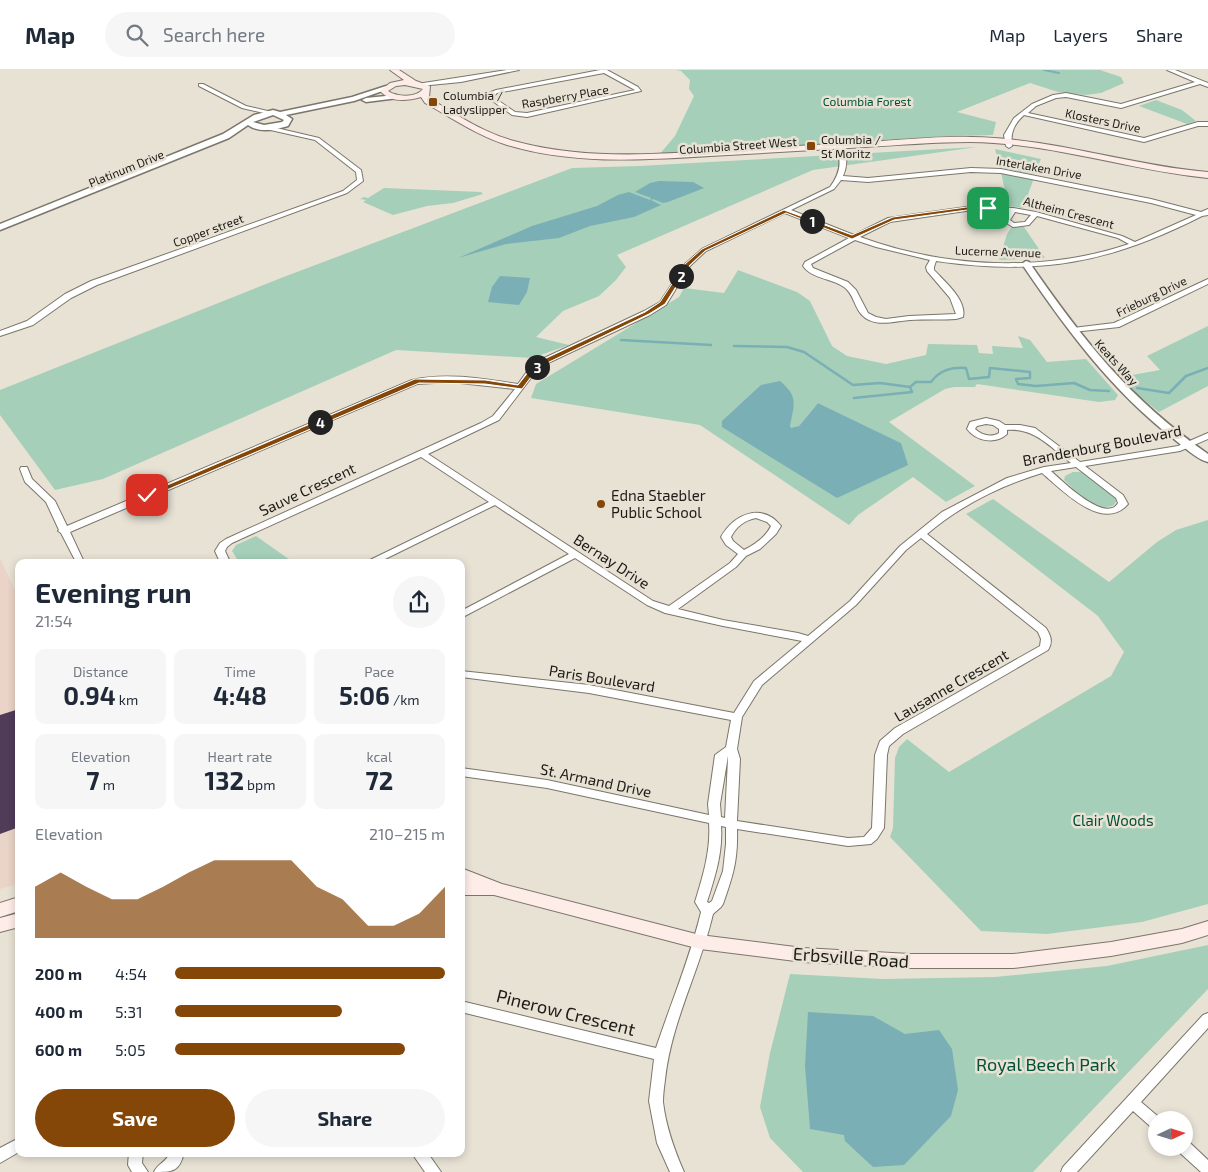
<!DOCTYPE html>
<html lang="en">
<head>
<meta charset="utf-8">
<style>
	:root { --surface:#fff; --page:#f6f6f7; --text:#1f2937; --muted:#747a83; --line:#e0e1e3; --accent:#854708 }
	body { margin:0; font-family:"Exo 2",sans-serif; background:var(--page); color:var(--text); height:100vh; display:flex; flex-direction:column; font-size:19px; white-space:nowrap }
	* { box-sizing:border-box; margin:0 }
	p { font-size:16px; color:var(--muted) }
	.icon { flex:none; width:28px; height:28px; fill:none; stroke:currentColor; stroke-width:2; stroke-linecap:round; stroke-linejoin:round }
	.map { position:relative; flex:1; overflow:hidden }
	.drawer { position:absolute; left:15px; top:489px; width:450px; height:598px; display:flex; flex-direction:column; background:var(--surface); border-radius:10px; box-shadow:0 2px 8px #0003 }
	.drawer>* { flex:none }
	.needle { width:32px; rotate:86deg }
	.controls { position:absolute; left:1148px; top:1041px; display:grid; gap:10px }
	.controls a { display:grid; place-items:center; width:45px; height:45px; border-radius:50%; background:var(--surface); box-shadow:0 2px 8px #0003; font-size:25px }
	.pin { position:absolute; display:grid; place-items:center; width:42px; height:42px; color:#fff; margin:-21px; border-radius:10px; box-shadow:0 2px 8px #0006 }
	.km { position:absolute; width:25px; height:25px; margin:-12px; border-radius:50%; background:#222; color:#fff; font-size:14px; line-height:25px; text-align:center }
	.round { display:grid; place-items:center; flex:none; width:52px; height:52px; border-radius:26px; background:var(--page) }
	.summary { display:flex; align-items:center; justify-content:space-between; height:85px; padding:0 20px }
	h1 { font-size:28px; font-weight:700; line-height:38px }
	.metrics { display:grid; grid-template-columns:repeat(3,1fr); gap:8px; height:85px; padding:5px 20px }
	.metrics div { display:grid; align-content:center; border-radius:10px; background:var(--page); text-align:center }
	.metrics b { font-size:25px; font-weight:700 }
	.metrics small { font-size:14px; font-weight:400 }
	.metrics p { font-size:14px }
	.chart { height:140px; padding:10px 20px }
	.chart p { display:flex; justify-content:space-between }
	.chart svg { width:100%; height:90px; margin-top:5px; fill:var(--accent); opacity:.7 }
	.primary-button { display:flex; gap:10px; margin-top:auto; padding:10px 20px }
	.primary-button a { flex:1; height:58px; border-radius:30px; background:var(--accent); color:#fff; font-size:20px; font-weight:700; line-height:58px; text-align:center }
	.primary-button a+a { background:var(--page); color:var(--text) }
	ul { padding:0 20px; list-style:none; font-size:16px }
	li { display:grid; grid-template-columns:80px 60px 1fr; align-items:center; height:38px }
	li i { height:12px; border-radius:6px; background:var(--accent) }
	header { display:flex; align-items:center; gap:30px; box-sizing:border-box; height:70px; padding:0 25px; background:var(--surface); border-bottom:1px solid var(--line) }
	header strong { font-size:24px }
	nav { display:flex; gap:28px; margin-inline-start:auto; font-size:18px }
	.search { width:350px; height:45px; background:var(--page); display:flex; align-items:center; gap:12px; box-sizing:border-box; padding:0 18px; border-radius:28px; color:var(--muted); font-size:19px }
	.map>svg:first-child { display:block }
	.commercial { fill:#ead4c7 }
	.green { fill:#a5cfb9; fill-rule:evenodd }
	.water { fill:#7aafb6 }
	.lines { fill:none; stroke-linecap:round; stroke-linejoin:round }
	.stream-far1 { stroke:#7aafb6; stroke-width:2 }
	.stream { stroke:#7aafb6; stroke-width:2.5 }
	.building { fill:#503b59 }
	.minor-casing { stroke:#7b766a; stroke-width:2 }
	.tertiary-casing { stroke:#7b766a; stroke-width:3 }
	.secondary-casing { stroke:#7b766a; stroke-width:2 }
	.minor { fill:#fff; fill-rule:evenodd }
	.tertiary { fill:#fff; fill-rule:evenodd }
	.secondary { fill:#feece8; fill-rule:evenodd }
	.route { fill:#854708; stroke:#fff }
	.poi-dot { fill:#854708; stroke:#e8e2d5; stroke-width:2 }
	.labels { text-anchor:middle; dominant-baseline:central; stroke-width:5; stroke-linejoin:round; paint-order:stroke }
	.far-poi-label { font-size:12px; fill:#1e1b17; stroke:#e8e2d5; text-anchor:start }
	.far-street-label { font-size:12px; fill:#1e1b17; stroke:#e8e2d5 }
	.far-park-label { font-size:12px; fill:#005236; stroke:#e8e2d5 }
	.street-label { font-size:15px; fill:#1e1b17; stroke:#e8e2d5 }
	.poi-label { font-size:15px; fill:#1e1b17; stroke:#e8e2d5; text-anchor:start }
	.park-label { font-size:15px; fill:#005236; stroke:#e8e2d5 }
	.near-street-label { font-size:18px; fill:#1e1b17; stroke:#e8e2d5 }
	.near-park-label { font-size:18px; fill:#005236; stroke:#e8e2d5 }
</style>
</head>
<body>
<header>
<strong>Map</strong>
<div class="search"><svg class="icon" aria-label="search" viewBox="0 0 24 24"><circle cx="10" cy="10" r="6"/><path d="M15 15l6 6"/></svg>Search here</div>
<nav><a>Map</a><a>Layers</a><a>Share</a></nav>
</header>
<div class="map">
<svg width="1208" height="1102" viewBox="0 0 1208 1102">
	<rect width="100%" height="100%" fill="#e8e2d5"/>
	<path class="commercial" d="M 0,488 L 19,529 L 19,814 L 0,819 Z"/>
	<path class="green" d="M 676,0 L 1100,0 L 1121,7 L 1124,13 L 1101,23 L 1085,25 L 1058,22 L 1030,13 L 957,42 L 996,52 L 993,65 L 929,67 L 659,85 L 675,66 L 694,26 L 689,19 L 690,10 L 681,1 Z
		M 1156,30 L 1182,40 L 1196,51 L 1187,54 L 1139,36 Z
		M 977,77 L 813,100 L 617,185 L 626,197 L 616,210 L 599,226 L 563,241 L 536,267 L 569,275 L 532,288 L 396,280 L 103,409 L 55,420 L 0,345 L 0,320 L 281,208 L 572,98 L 639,96 Z
		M 995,79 L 1041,89 L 1034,104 L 1000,99 Z
		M 1001,102 L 1034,108 L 1023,138 L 1008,136 Z
		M 384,118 L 481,122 L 483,124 L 453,133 L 427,136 L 393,145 L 363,132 L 366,130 L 360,129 L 364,127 L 368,128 Z
		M 1012,156 L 1024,157 L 1045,188 L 999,190 L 1007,164 Z
		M 738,200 L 797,222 L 810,231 L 832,276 L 847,286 L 886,294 L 926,285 L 928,274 L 977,275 L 979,283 L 993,284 L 992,276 L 1023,278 L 1018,266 L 1030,270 L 1047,292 L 1086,289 L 1118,325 L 1115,330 L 1099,332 L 977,314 L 975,317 L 954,317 L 945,319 L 889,352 L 975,416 L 946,432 L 913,407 L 858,445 L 849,455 L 700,355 L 531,328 L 536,314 L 679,227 L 684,218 L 724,223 ZM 794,332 L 789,356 L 791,359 L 799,356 L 818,333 L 901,373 L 722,351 Z
		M 1208,256 L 1208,316 L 1159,342 L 1139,326 L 1121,307 L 1160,300 L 1147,286 Z
		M 1073,402 L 1083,402 L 1115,427 L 1117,430 L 1114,435 C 1095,444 1077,421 1064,410 L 1065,406 Z
		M 993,429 L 1109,512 L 1157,472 L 1176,460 L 1208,450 L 1208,834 L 1142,852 L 1047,864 L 981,861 L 890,767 L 893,758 L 895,688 L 899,677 L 907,669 L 949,702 L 1111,606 L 1124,582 L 1098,546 L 966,444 Z
		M 256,466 L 293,492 L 239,492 L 232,481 L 236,475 Z
		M 1208,875 L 1208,919 L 1033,1102 L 803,1102 L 770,1068 L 760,1037 L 770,983 L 790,904 L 883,909 L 995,907 L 1107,896 Z"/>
	<path class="water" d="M 659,111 L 693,112 L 704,118 L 668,132 L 663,133 L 653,129 L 651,130 L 661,135 L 634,147 L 590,156 L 559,168 L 506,174 L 458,188 L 532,156 L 597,136 L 618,125 L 629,122 L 650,130 L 651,128 L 635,122 L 650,113 Z
		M 500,206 L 530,208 L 527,222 L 519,235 L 488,232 L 492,217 Z
		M 780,311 C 799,327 794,334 790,356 L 791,358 L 799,356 L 818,333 L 901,373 L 908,395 L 837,428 L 722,357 L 722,351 L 761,315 Z
		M 808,942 L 873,946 L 905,964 L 939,960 L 952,979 L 958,1020 L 951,1046 L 904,1095 L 873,1097 L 845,1071 L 844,1065 L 810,1059 L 805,996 Z"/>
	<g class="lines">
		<path class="stream-far1" d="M 1044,0 L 1059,3"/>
		<path class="stream" d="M 621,270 L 711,275
			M 734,276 L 787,277 L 804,282 L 853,315 L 880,313 L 910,317
			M 1137,318 L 1169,323 L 1186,306 L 1208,298
			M 854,328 L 912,322 L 910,317 L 916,312 L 931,312 C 940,300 951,297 966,298 L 969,309 L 989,307 L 990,298 L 1030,302 L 1030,308 L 1016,309 L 1018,314 L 1036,316 L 1074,313 L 1090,320 L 1109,321"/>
	</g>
	<path class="building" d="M 19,639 L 19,757 L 0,764 L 0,645 Z"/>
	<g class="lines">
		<g class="minor-casing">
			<path id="minor" d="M 507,0 L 519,0 L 461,12 L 420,16 L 417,14 Z
				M 600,0 L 607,0 L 638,17 L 641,21 L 527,47 L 512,45 L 487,27 L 489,23 L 496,20 ZM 604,3 L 635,20 L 527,43 L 515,42 L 493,27 L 497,23 Z
				M 1167,0 L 1175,0 L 1208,13 L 1208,17 L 1200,14 L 1121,38 L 1066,27 L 1056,28 L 1036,36 L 1028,43 L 1144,68 L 1198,52 L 1208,52 L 1208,56 L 1198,56 L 1144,72 L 1024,45 C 1014,54 1010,63 1012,76 L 1009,78 L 1006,76 L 1004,65 L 1014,48 L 1032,34 L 1053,25 L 1066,23 L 1121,34 L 1195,12 Z
				M 199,14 L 203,14 L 246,36 L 276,43 L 273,45 L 242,38 L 199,16 Z
				M 268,56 L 319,68 L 361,100 L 363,111 L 347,123 L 97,215 L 71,228 L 33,255 L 0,266 L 0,261 L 27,251 L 65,224 L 91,211 L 343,121 L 357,110 L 356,102 L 315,70 L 266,59 L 265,58 Z
				M 838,74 C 848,81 848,95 843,106 L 868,108 L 971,98 L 1001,99 L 1151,129 L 1201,142 L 1208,139 L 1208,145 L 1202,146 C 1110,193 1039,206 936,191 L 934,197 L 934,200 C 945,212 967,230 963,247 L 956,249 C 941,250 925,249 910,250 C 895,251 874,258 862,245 C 854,237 854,224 844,217 C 831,208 812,209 803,196 L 805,192 L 849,168 L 785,143 L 706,181 L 690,196 L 666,235 L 650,245 L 546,294 L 534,304 L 499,350 L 428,384 L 653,531 L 669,536 L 730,493 L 738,484 L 726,475 L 721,467 C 734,444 762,432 781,456 L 776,464 L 760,479 L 746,486 L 736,497 L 678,539 L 723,550 L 798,563 L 808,566 L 850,531 L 900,476 L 942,442 L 1007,408 L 1044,397 L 1071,393 C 1050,377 1035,358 1007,360 L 1007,364 C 995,375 976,371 967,359 L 970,352 L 986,348 L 999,351 L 1005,355 L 1020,355 L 1035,358 L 1080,392 L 1178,376 L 1208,363 L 1208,369 L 1180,381 L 1085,396 L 1123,425 L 1128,434 C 1103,463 1062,420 1042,403 C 1000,416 961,435 927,464 L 1046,558 C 1051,566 1053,572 1048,580 L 903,664 L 889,676 L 887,685 L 884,758 L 877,769 L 871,774 L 848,776 L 737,759 C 738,790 733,806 723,834 L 721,837 L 713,844 C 700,900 671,952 665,1010 C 664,1017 663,1025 663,1032 C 666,1057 674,1079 684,1102 L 670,1102 L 657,1073 L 649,1031 L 654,989 L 461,942 L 461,931 L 656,978 C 671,933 690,888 701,842 L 695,832 C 703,806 711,780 709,753 L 547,718 L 461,706 L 461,698 L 547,710 L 709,745 L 708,734 L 715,685 L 726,677 L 731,650 L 589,623 L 461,607 L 461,601 L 589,615 L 734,643 L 754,611 L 802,571 L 723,556 L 665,543 L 647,535 L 575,488 L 461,548 L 461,541 L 569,484 L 495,435 L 379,492 L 369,492 L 370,490 L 489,432 L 421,387 L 232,473 L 227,477 L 225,481 L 230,492 L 220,492 L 215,481 L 220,473 L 226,469 L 481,353 L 493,346 L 515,319 L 451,312 L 417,314 L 70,462 L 84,492 L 76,492 L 61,463 L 58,461 L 59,460 L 46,432 L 25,412 L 20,399 L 21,397 L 27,397 L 32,409 L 55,431 L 67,456 L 412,310 C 446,302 484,309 518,314 L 528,300 L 540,290 L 644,241 L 660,232 L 685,194 L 702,179 L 830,117 C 840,104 843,91 835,76 ZM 971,102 L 1001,103 L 1151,133 L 1196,145 L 1135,172 L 1122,166 L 1036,142 L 1013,138 L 973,136 L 888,148 L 854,165 L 791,140 L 834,119 L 841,110 L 868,112 ZM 973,140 L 1009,142 L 1003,151 L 1013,157 L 1029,155 L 1037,146 L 1118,168 L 1129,174 C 1043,203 945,198 860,167 L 890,152 ZM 1015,142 L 1031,145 L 1025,152 L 1014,153 L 1010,150 ZM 855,170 L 876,177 L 930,190 L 926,197 L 927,201 L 950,228 L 956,244 L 909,246 L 886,249 L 876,247 L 868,243 L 856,220 L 848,212 L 813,198 L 811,194 ZM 986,354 L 993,355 L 999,359 L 999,363 C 990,368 982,365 975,359 L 977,356 ZM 1076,397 L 1116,428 L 1118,433 C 1117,435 1114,438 1112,438 C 1096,444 1062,411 1051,401 ZM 756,448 L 767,452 L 771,456 C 766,467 754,475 744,480 L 733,471 L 731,467 C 736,457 745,450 756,448 ZM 921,468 L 1038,562 L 1041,569 L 1040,576 L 895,658 L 880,671 L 875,685 L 872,758 L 864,767 L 848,768 L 737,751 L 740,689 L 737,679 L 742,647 L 762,615 L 856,535 L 906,480 ZM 728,686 L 728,689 L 725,748 L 721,747 L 720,734 ZM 721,756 L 726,757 L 726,774 L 723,801 L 712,831 L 709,833 L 707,832 C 715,807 723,782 721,756 Z
				M 1208,209 L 1208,214 L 1119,257 L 1073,262 L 1069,260 L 1073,258 L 1114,253 Z
				M 1208,943 L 1208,958 L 1141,1032 L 1161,1049 L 1162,1050 L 1156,1050 L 1156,1059 L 1151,1057 L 1133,1041 L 1077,1102 L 1061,1102 L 1063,1097 L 1203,945 Z
				M 19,1068 L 19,1082 L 0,1093 L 0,1078 Z
				M 1184,1071 L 1189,1072 L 1208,1090 L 1208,1102 L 1201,1102 L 1179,1082 L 1177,1078 L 1184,1078 Z
				M 129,1082 L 143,1082 L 142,1093 L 148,1102 L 132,1102 L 128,1095 Z
				M 170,1082 L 184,1082 C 180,1102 172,1102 154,1102 C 157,1094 168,1091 170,1082 Z
				M 411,1082 L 427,1082 L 441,1102 L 425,1102 Z"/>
		</g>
		<g class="tertiary-casing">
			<path id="tertiary" d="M 386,16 L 388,17 L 388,19 L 354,31 L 286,45 L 292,49 L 288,56 C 275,60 259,63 248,55 L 229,68 L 0,160 L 0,154 L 223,64 L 254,45 L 273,40 L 280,42 L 352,27 ZM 273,45 L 284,50 L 282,52 L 264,55 L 253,52 Z
				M 396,25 L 400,27 L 398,28 L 366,32 L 362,30 L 366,28 Z
				M 1026,191 L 1029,192 C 1083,270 1129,329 1208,384 L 1208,392 C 1196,389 1183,376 1174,369 C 1111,320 1066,259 1022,194 Z"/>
		</g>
		<g class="secondary-casing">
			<path id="secondary" d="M 390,0 L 399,0 L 416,11 L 430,16 L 429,28 C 455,44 484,63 514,71 C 579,89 646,85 712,81 C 764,78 816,75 868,72 C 902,70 937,66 971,67 C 1054,68 1127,95 1208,102 L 1208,108 C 1127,100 1053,73 970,72 C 936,72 901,75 866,77 C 814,80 762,83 710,86 C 642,90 573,95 507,75 C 478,66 452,48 425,33 L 421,27 C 407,31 391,33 380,21 L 390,13 L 404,10 ZM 405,15 L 423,19 C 416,28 397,27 388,21 L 396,16 Z
				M 461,798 L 502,814 L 700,865 L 803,878 L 910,884 L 1013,884 L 1111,872 L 1182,859 L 1208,851 L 1208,865 L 1182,873 L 1111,886 L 1013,898 L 910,898 L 803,892 L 700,879 L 494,825 L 461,825 L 461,813 L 465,813 L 461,811 Z
				M 19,827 L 19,841 L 0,847 L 0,833 Z
				M 19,843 L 19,857 L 0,862 L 0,848 Z"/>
		</g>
		<use href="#minor" class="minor"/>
		<use href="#tertiary" class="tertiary"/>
		<use href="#secondary" class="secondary"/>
	</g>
	<path class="route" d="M 988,136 L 990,139 L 967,140 L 894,150 L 852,169 L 786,143 L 705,181 L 689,196 L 665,234 L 649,244 L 545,294 L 534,303 L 522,319 L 485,314 L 419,313 L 150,427 L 144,425 L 415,309 L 485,310 L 518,315 L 529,301 L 540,291 L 645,242 L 660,232 L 685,194 L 702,179 L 784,140 L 852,165 L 893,147 L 967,137 Z"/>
	<g class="poi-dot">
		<rect x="428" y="27" width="10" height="10" rx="2.5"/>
		<rect x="806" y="71" width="10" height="10" rx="2.5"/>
		<circle cx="601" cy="434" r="5"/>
	</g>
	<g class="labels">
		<g class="far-poi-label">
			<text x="443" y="25">Columbia /<tspan x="443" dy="14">Ladyslipper</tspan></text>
			<text x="821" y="69">Columbia /<tspan x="821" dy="14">St Moritz</tspan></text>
		</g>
		<g class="far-street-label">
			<text transform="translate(565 26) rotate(-10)">Raspberry Place</text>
			<text transform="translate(1103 50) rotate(12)">Klosters Drive</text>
			<text transform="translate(738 75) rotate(-4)">Columbia Street West</text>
			<text transform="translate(1039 97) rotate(10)">Interlaken Drive</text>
			<text transform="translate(126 98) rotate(-22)">Platinum Drive</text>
			<text transform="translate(1069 142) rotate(15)">Altheim Crescent</text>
			<text transform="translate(208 160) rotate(-20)">Copper street</text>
			<text transform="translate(998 181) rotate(2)">Lucerne Avenue</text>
			<text transform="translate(1151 226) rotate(-26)">Frieburg Drive</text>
			<text transform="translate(1117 292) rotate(48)">Keats Way</text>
		</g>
		<g class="far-park-label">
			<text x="867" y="31">Columbia Forest</text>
		</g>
		<g class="street-label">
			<text transform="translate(1102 375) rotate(-11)">Brandenburg Boulevard</text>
			<text transform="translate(307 419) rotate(-25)">Sauve Crescent</text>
			<text transform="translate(612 491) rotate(33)">Bernay Drive</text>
			<text transform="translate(602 608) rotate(9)">Paris Boulevard</text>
			<text transform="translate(951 615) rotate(-30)">Lausanne Crescent</text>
			<text transform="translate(596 710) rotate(12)">St. Armand Drive</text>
		</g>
		<g class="poi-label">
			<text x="611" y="425">Edna Staebler<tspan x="611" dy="17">Public School</tspan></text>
		</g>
		<g class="park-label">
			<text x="1113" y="750">Clair Woods</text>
		</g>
		<g class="near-street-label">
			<text transform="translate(851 887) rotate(4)">Erbsville Road</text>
			<text transform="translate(566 942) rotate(14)">Pinerow Crescent</text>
		</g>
		<g class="near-park-label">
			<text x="1046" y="994">Royal Beech Park</text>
		</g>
	</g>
</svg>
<div class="controls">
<a><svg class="needle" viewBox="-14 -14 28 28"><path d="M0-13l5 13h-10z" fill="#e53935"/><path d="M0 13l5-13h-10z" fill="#747a83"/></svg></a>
</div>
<div class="pin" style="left:988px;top:138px;background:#1e9e55"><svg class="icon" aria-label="arrive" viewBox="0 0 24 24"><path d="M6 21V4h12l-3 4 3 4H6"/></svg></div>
<div class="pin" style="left:147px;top:425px;background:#d93025"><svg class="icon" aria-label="check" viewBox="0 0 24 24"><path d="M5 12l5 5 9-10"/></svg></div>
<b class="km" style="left:812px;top:151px">1</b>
<b class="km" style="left:681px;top:206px">2</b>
<b class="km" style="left:537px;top:297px">3</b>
<b class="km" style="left:320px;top:352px">4</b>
<section class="drawer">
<div class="summary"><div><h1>Evening run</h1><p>21:54</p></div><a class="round"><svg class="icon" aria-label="share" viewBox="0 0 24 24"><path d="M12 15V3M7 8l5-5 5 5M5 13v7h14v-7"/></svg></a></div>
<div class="metrics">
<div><p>Distance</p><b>0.94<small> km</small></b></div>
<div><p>Time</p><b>4:48</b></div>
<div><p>Pace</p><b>5:06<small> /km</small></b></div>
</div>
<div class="metrics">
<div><p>Elevation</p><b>7<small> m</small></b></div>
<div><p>Heart rate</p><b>132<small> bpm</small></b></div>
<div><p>kcal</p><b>72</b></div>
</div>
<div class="chart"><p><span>Elevation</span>210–215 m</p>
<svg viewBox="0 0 160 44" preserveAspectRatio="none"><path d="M0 44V19L10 12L20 19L30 25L40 25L50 19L60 12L70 6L80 6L90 6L100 6L110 19L120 25L130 38L140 38L150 32L160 19V44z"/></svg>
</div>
<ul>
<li><b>200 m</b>4:54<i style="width:100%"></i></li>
<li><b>400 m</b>5:31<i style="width:62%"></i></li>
<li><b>600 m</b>5:05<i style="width:85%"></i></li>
</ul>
<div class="primary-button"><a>Save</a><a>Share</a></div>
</section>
</div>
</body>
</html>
